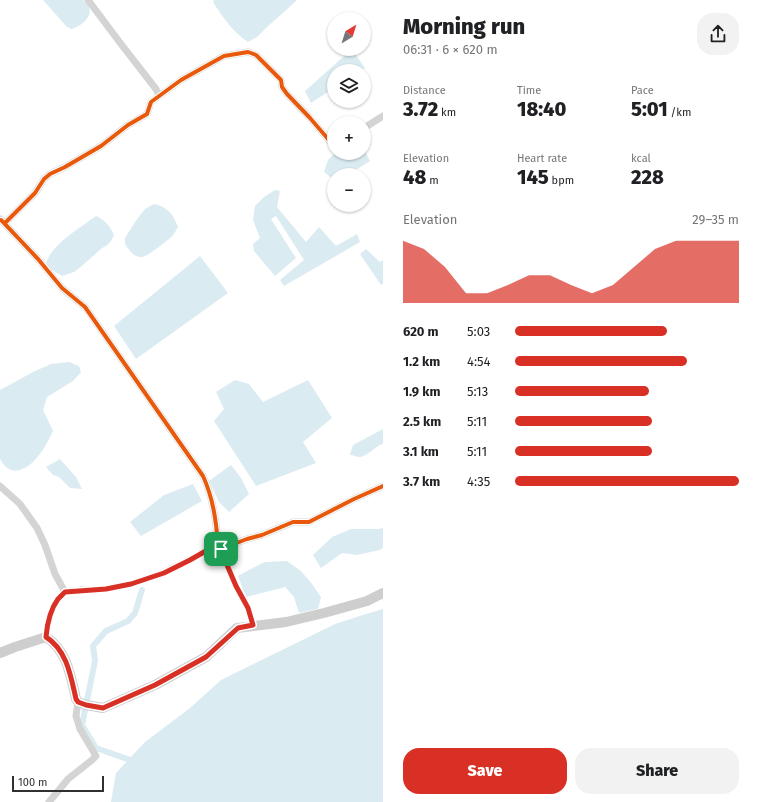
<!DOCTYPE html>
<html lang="en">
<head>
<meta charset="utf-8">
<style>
	:root { --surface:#fff; --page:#f2f2f2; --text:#202124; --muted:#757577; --accent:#d93025 }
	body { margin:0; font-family:"Fira Sans",sans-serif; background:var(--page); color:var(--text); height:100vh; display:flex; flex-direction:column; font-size:15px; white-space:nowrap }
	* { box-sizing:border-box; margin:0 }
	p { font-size:13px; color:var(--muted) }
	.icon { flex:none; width:22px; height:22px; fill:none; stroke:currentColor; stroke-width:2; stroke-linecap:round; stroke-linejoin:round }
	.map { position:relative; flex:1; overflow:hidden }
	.sheet { display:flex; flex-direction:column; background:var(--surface); width:376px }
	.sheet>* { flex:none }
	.needle { width:26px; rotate:38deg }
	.buttons { position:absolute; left:327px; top:12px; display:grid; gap:8px }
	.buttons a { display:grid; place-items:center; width:44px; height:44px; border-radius:50%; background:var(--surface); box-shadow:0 1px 3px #0004; font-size:20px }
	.scale { position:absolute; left:12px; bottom:10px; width:92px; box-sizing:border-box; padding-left:4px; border:2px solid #303030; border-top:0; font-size:11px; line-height:14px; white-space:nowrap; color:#303030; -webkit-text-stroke:3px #fff; paint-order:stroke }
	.pin { position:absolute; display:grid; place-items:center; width:34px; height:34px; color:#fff; margin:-17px; border-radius:8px; box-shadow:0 2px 6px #0006 }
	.round { display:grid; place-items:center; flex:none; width:42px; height:42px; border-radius:16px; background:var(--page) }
	.summary { display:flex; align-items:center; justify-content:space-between; height:68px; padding:0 20px }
	h1 { font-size:22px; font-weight:800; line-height:30px }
	.metrics { display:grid; grid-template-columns:repeat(3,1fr); gap:6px; height:68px; padding:4px 20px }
	.metrics div { display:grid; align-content:center }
	.metrics b { font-size:20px; font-weight:800 }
	.metrics small { font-size:11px; font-weight:400 }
	.metrics p { font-size:11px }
	.chart { height:112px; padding:8px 20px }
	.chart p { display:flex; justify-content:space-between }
	.chart svg { width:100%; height:72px; margin-top:4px; fill:var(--accent); opacity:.7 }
	.cta { display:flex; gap:8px; margin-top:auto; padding:8px 20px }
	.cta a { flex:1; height:46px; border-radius:16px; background:var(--accent); color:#fff; font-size:16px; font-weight:800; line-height:46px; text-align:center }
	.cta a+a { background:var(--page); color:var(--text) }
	ul { padding:0 20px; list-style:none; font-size:13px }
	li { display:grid; grid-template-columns:64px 48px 1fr; align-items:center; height:30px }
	li i { height:10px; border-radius:5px; background:var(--accent) }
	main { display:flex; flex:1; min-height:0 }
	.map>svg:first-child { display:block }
	.water { fill:#dbebf2 }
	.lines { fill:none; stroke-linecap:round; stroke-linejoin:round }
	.canal { stroke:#dbebf2; stroke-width:6 }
	.street { stroke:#d4d4d4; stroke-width:7 }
	.secondary { stroke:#cecece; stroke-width:10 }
	.cycleway-casing { stroke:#fff; stroke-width:6 }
	.cycleway { stroke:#e8590c; stroke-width:4 }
	.route-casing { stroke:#fff; stroke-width:8 }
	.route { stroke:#d93025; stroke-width:5 }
</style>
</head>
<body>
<main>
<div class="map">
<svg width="383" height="802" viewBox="0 0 383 802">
	<rect width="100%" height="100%" fill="#fff"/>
	<path class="water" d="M 43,0 L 83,0 C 85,2 87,3 88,5 C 95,16 80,27 71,29 L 66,26 Z
		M 214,0 L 297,0 L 285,11 L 267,27 L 257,37 L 248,42 C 233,32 223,18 213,2 Z
		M 353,51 L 365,68 L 360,71 L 334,71 L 334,88 L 311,103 L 305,91 L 343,57 Z
		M 364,149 L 370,161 L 348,175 L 334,175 L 334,180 L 324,172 L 328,160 L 335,153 L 364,153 Z
		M 275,190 L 280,191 L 277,207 L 306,242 L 319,227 L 336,246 L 357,234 L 360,242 L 284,286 L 280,280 L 304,260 L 276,216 L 271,219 L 296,258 L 275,276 L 254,251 L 253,244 L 260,238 L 253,220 L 255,206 L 264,197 Z
		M 154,204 C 168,207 173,214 178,227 C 177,229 175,232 173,235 C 170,239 147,257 142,257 C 134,258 129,250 125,244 L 125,238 L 135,222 L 145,209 Z
		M 96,216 C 105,220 110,226 114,235 C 112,240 108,246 102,248 L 83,265 L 74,272 L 62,276 L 52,270 L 46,263 C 52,244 80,228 96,216 Z
		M 366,249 L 380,262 L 383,260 L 383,284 L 381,285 L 360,254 Z
		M 200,256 L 228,293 L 136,359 L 114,326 Z
		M 69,362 L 79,366 L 81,372 L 73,381 L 47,397 L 43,410 L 53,431 C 47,443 40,458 28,466 C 26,468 22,469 20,470 C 11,473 4,467 0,459 L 0,390 L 33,372 L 51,364 Z
		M 235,380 L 249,384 L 263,402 L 308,380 L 332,418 L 303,442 L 316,463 L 256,486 L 214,421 L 224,409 L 216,392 Z
		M 383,429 L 383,444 C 375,446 368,456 360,457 C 357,457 353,455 350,455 L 353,445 Z
		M 60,459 L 76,477 L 82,489 L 70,488 L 59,477 L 53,475 L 46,467 Z
		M 231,465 L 241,478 L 249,494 L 229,512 L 219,502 L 209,481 Z
		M 193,484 L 202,501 L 141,536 L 130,522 L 164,495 Z
		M 383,528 L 383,548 L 380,550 L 357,555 L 342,553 L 321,568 L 313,555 L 332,537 L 351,529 L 378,529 Z
		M 287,561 L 301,571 L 312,584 L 321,597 L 318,609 L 299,613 L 294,597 L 285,587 L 246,597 L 238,576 L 264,562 Z
		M 383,609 L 383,802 L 111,802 L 116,773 L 145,742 L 190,708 L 221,680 L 335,624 L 363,615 Z"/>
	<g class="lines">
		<path class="canal" d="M 136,762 L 96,748 L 82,725 L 95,661 L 93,646 L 106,631 L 128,621 L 135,613 L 142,590"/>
		<path class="street" d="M 88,0 L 121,44 L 156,89 L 159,95
			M 364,128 L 383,116
			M 0,219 L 38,259 L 62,288 L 85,307 L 203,476 C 213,498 216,520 218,544
			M 5,223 L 35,193 L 44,179 L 50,174 L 65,167 L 101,146 L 128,125 L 147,114 L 151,102 L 181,80 L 224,56 L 248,52 L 256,55 L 281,80 L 282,87 L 287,94 L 310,118 L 334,146
			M 0,486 L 20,504 L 37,528 L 45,545 L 55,574 L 65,592
			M 221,549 L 236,586 L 248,608 L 253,625
			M 46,637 C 47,624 52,602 64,593 C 69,589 97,590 106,589 C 146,584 183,564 218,544 L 221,549 L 247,539 L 262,535 L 293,522 L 309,522 L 354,499 L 383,486
			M 49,802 L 68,779 L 92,760 L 96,756 L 80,729 L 76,716 L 78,702"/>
		<path class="secondary" d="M 0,653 L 15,647 L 46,637 C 67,650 71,677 76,699 L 78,702 L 86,705 L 103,708 L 155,685 L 206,657 L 237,628 L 286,622 L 324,613 L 367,601 L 383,593"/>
		<g class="cycleway-casing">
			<path id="cycleway" d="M 1,220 L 38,259 L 62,288 L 85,307 L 203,476 C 213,498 216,520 218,544
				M 5,223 L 35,193 L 44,179 L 50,174 L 65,167 L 101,146 L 128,125 L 147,114 L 151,102 L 181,80 L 224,56 L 248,52 L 256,55 L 281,80 L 282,87 L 287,94 L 310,118 L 334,146
				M 46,637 C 47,624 52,602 64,593 C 69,589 97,590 106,589 C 146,584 183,564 218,544 L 221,549 L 247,539 L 262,535 L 293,522 L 309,522 L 354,499 L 383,486"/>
		</g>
		<use href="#cycleway" class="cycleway"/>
	</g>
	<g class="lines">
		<g class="route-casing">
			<path id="route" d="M 218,544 L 236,586 L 248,608 L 253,625 L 238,628 L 206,657 L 155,685 L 103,708 L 86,705 L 78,702 L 76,699 C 71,677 67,650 46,637 C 47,625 50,610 58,599 C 60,597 63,594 65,592 L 106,589 L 131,584 L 164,573 L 190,560 Z"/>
		</g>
		<use href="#route" class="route"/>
	</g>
</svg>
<div class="buttons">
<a><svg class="needle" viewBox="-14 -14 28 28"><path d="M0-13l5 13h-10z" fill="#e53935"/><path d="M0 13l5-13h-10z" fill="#757577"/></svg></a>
<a><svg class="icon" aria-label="layers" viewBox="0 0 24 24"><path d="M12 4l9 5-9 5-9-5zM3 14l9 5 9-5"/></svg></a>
<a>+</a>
<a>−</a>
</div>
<div class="scale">100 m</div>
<div class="pin" style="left:221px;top:549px;background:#1e9e55"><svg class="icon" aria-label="arrive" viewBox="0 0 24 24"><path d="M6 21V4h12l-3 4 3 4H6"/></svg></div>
</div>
<section class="sheet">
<div class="summary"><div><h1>Morning run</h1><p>06:31 · 6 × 620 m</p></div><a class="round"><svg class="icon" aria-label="share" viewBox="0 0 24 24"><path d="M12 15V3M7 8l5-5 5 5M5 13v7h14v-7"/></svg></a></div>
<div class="metrics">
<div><p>Distance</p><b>3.72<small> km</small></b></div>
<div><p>Time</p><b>18:40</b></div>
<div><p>Pace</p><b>5:01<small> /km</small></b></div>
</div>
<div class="metrics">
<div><p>Elevation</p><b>48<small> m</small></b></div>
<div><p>Heart rate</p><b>145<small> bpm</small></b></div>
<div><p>kcal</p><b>228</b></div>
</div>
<div class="chart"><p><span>Elevation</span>29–35 m</p>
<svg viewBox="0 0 160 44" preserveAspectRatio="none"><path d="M0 44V6L10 11L20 22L30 38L40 38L50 33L60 27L70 27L80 33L90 38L100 33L110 22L120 11L130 6L140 6L150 6L160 6V44z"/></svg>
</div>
<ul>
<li><b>620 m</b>5:03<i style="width:68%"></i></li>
<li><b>1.2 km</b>4:54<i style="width:77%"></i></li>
<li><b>1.9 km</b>5:13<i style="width:60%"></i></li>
<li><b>2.5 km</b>5:11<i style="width:61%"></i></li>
<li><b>3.1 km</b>5:11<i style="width:61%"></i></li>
<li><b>3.7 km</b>4:35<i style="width:100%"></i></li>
</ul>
<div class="cta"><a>Save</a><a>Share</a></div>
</section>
</main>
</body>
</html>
